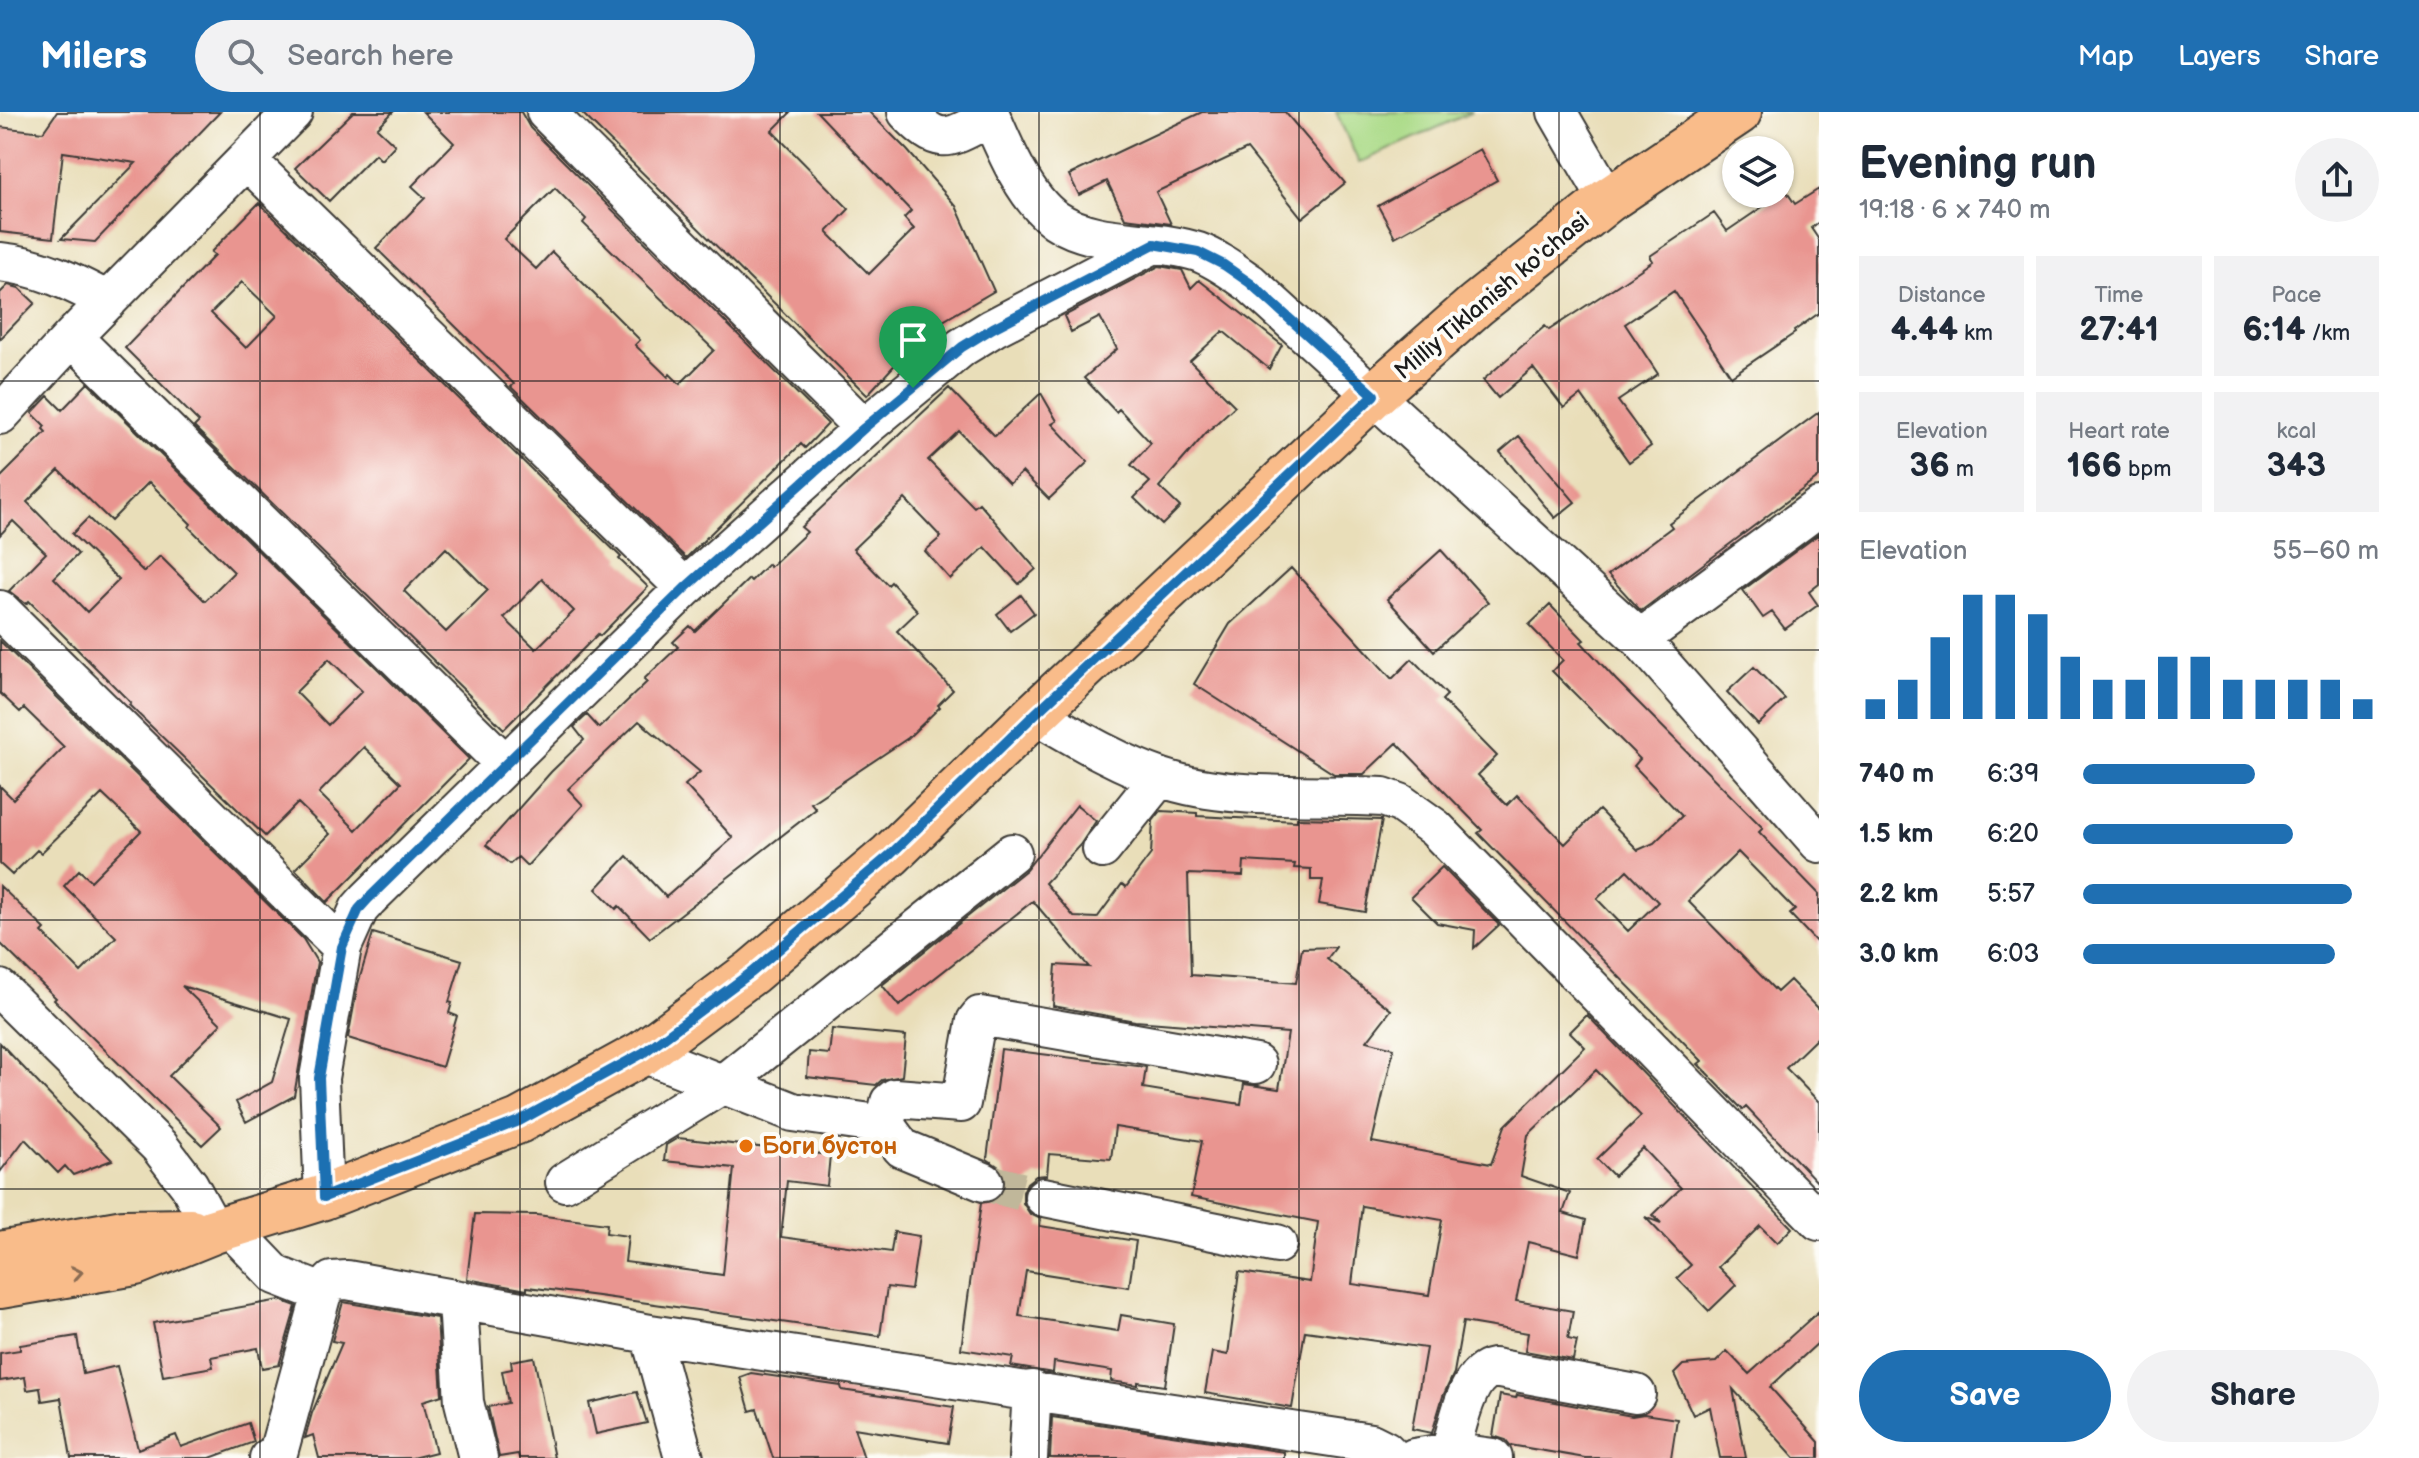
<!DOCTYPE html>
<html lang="en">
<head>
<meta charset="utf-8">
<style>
	:root { --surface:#fff; --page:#f2f2f3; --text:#1f2937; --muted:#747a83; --accent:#1f6fb2 }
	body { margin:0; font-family:"Balsamiq Sans",sans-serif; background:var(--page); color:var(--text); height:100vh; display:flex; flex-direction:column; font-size:30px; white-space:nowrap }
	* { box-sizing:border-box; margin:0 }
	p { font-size:26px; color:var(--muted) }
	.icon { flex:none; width:44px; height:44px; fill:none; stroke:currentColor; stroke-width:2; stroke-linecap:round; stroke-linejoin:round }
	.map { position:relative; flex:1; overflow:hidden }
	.drawer { display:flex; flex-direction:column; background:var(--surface); width:600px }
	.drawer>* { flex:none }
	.buttons { position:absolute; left:1722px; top:24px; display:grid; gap:16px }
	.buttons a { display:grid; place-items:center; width:72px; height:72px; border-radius:50%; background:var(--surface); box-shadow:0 2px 6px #0004; font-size:40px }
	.pin { position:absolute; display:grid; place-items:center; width:68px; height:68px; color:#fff; margin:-82px -34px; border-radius:50% 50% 50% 0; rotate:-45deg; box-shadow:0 0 8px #0007 }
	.pin .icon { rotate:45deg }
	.round { display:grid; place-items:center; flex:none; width:84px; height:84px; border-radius:42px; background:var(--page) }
	.summary { display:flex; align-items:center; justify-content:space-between; height:136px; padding:0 40px }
	h1 { font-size:44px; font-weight:700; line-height:60px }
	.figures { display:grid; grid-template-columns:repeat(3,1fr); gap:12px; height:136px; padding:8px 40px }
	.figures div { display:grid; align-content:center; border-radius:0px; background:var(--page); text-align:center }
	.figures b { font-size:34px; font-weight:700 }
	.figures small { font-size:22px; font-weight:400 }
	.figures p { font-size:22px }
	.chart { height:224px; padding:16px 40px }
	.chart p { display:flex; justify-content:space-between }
	.chart svg { width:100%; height:144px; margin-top:8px; stroke:var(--accent); stroke-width:6 }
	.cta { display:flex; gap:16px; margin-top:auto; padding:16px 40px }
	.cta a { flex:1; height:92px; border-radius:48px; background:var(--accent); color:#fff; font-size:32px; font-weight:700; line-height:92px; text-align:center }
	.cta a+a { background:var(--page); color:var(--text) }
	ul { padding:0 40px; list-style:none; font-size:26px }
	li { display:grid; grid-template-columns:128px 96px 1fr; align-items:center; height:60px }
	li i { height:20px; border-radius:10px; background:var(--accent) }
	header { display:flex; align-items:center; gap:48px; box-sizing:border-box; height:112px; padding:0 40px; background:var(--accent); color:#fff }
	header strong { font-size:38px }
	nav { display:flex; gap:44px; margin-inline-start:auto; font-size:28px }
	.search { width:560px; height:72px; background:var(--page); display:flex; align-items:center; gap:20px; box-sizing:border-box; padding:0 28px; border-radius:44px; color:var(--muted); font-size:30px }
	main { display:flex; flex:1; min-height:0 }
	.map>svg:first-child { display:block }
	.green { fill:#acdb89; stroke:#647c52; stroke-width:2 }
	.building { fill:#e99590; fill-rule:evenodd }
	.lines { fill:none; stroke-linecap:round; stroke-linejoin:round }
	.minor-tunnel { stroke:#c0b79a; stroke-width:38; stroke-dasharray:38 19; stroke-linecap:butt }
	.minor-casing { stroke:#3b3934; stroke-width:42 }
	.major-casing { stroke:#3b3934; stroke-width:48 }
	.minor { stroke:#fff; stroke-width:38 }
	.major { stroke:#f9bc8a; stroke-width:44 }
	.oneway { stroke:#8a6c53 }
	.route-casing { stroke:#fff; stroke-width:16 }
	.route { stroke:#1f6fb2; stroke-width:10 }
	.grid { fill:none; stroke:#1c1c1c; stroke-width:2; stroke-opacity:0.55 }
	.food-dot { fill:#e8710a; stroke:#fdfcf7; stroke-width:3 }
	.labels { text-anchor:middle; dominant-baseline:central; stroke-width:8; stroke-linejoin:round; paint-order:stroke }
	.street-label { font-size:24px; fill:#1c1c1c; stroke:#fdfcf7 }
	.food-label { font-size:24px; font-weight:bold; fill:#c56008; stroke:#fdfcf7; text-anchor:start }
</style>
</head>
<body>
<header>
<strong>Milers</strong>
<div class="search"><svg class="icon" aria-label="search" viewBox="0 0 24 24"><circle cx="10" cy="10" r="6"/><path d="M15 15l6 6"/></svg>Search here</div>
<nav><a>Map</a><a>Layers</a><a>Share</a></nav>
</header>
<main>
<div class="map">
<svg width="1819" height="1346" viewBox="0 0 1819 1346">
	<rect width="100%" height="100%" fill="#fdfcf7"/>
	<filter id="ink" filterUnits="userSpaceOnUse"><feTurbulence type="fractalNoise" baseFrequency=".0125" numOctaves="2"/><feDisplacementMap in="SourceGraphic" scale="16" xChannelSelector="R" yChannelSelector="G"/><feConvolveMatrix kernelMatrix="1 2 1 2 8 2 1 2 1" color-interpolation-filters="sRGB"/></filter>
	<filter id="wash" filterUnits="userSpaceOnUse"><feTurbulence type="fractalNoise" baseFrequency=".006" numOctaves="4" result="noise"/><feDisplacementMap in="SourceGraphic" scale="32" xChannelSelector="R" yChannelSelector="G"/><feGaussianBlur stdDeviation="1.8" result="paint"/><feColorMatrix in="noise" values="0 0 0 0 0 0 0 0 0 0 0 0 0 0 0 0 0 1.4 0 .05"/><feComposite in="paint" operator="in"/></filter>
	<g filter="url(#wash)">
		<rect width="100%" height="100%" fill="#e9deb9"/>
		<path class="green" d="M 1336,0 L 1472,0 L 1359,51 Z"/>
		<g id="blocks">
			<path class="building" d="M 57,0 L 220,0 L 95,130 L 61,127 L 136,51 L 63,40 L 53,126 L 0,120 L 0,15 L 43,20 Z
				M 353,0 L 393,0 L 377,16 L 395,33 L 381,48 L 375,42 L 329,89 L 295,56 Z
				M 423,0 L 521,0 L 530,16 L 828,312 L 805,336 L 801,332 L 686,446 L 511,275 L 514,272 L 376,136 L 425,86 L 412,74 L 454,31 ZM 555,76 L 586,107 L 583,111 L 714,238 L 680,272 L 670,262 L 668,265 L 635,233 L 640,228 L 552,140 L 536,157 L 504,127 Z
				M 581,0 L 791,0 L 772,19 L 849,97 L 827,120 L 869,162 L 914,117 L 904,106 L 911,99 L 817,0 L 869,0 L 907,38 L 956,94 L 994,179 L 926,219 L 867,283 Z
				M 1202,0 L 1285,0 L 1345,71 L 1302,106 L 1247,37 L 1156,80 L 1171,112 L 1125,106 L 1107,69 L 1079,83 L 1069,63 Z
				M 1480,37 L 1497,68 L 1395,125 L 1378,94 Z
				M 1819,77 L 1819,110 L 1811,116 L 1819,128 L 1819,201 L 1794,219 L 1795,221 L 1731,264 L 1674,179 L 1625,212 L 1658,262 L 1618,289 L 1651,334 L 1629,350 L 1581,283 L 1564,296 L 1533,256 L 1498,286 L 1483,268 L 1545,214 L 1549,218 L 1621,171 L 1653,149 L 1650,144 L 1714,101 L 1727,119 L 1786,79 L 1795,92 Z
				M 259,91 L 621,445 L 619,447 L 648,475 L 600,524 L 598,522 L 504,617 L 194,315 L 199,310 L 125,236 L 215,143 L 211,140 ZM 242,170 L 277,204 L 246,236 L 211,201 ZM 446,436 L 488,478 L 446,520 L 404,479 ZM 542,467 L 574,499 L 536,537 L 504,506 Z
				M 1159,154 L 1182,158 L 1191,176 L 1199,168 L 1282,233 L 1269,257 L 1223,219 L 1190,249 L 1235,294 L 1206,321 L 1159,375 L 1180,395 L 1162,413 L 1134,386 L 1150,370 L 1131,353 L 1151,331 L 1119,297 L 1116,300 L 1084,266 L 1117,237 L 1100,205 L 1071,220 L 1064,204 Z
				M 8,173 L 19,176 L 35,191 L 0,227 L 0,181 Z
				M 88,271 L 469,647 L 327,790 L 295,757 L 330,722 L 298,691 L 265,724 L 129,593 L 131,591 L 29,489 L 26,492 L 9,479 L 46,441 L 13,409 L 0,423 L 0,366 L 46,320 L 43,317 L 45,314 L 32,301 L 48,284 L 62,298 ZM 59,358 L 111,409 L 149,370 L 191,412 L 189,415 L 234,460 L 205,489 L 160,444 L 144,460 L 88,406 L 72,422 L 119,468 L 87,500 L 54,466 L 78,442 L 27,390 ZM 329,547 L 362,579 L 328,613 L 296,580 ZM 364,635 L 401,671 L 356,718 L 319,681 Z
				M 949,276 L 995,324 L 1041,281 L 1057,309 L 1052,312 L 1088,350 L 1049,387 L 1022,360 L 1009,372 L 959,319 L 928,348 L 974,395 L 979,391 L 1036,457 L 1019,472 L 985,435 L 950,467 L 925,439 L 941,425 L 905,387 L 853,437 L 888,473 L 891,470 L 918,499 L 897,519 L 953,578 L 938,593 L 940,595 L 908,626 L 811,691 L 816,697 L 650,826 L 619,794 L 616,797 L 596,777 L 627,744 L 666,785 L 733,726 L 685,673 L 700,660 L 639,609 L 568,677 L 583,693 L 527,754 L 518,745 L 510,752 L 486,733 L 551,660 L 584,628 L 574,615 L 587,603 L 599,616 L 647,570 L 644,567 L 678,535 L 673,530 L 690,514 L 695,519 L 749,467 L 751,469 L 768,452 L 770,455 L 807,420 L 801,415 Z
				M 1819,300 L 1819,365 L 1641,499 L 1608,463 L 1672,415 L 1669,411 Z
				M 1519,324 L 1575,390 L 1555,406 L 1500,340 Z
				M 1819,422 L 1819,472 L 1809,480 L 1818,493 L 1785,517 L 1772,500 L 1763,506 L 1743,478 Z
				M 1441,438 L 1488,490 L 1434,539 L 1387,487 Z
				M 1291,456 L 1392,567 L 1412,547 L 1447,583 L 1442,588 L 1497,644 L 1478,663 L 1507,693 L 1517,683 L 1565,732 L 1599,698 L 1638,738 L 1654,731 L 1682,704 L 1634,654 L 1640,647 L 1552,559 L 1563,548 L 1529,513 L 1550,493 L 1584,528 L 1581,530 L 1616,568 L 1763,716 L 1759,720 L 1819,782 L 1819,833 L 1790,802 L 1795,798 L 1738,740 L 1688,789 L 1777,880 L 1790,868 L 1819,898 L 1819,924 L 1786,956 L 1819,990 L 1819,1072 L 1746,995 L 1743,998 L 1698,952 L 1702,949 L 1478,721 L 1482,718 L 1397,631 L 1364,662 L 1334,662 L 1194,572 L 1230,512 ZM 1627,758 L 1658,790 L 1628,819 L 1597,787 Z
				M 1021,483 L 1034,501 L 1010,519 L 997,502 Z
				M 0,529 L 303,827 L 317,850 L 294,984 L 246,1010 L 236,990 L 272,970 L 291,907 L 182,874 L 221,912 L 169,964 L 221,1015 L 202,1033 L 54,888 L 56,886 L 0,831 L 0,774 L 45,817 L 42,820 L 81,860 L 116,825 L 64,774 L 79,758 L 91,769 L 141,719 L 102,682 L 41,741 L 37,738 L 12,763 L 0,752 L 0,674 L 13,687 L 64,635 L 24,596 L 20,600 L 0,581 Z
				M 1754,555 L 1785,587 L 1758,613 L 1727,580 Z
				M 1077,693 L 1096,709 L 1080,733 L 1045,771 L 1074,805 L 1097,806 L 1122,772 L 1126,775 L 1151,742 L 1153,709 L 1161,699 L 1197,701 L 1197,704 L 1297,709 L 1297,706 L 1382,708 L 1365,800 L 1319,792 L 1323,768 L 1311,768 L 1311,757 L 1294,756 L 1295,752 L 1244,749 L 1243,764 L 1188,762 L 1191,863 L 1296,871 L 1302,836 L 1336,835 L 1327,847 L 1391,898 L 1367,929 L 1394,936 L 1372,1030 L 1491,1052 L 1505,1014 L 1585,935 L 1570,920 L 1587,903 L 1792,1116 L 1777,1131 L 1760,1114 L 1718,1155 L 1736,1173 L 1709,1199 L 1677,1166 L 1691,1153 L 1645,1105 L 1661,1111 L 1653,1103 L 1681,1076 L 1643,1036 L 1614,1064 L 1597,1047 L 1641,1004 L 1596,958 L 1528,1023 L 1521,1064 L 1570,1081 L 1563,1101 L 1586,1108 L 1579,1143 L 1528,1130 L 1516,1189 L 1573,1199 L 1568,1227 L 1577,1229 L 1573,1248 L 1525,1239 L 1528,1221 L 1463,1210 L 1454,1261 L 1443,1284 L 1432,1321 L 1412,1317 L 1426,1236 L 1305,1219 L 1292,1296 L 1205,1281 L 1212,1240 L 1228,1243 L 1239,1160 L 1310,1170 L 1318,1110 L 1191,1085 L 1202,1029 L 1115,1015 L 1111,1047 L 1049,1042 L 1047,1063 L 1036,1064 L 1027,1071 L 1023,1080 L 1023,1091 L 1030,1102 L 1041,1107 L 1040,1114 L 1136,1129 L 1129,1175 L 1026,1159 L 1019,1204 L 1118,1219 L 1121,1203 L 1174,1212 L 1165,1274 L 1138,1270 L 1138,1273 L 1111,1269 L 1112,1259 L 1054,1250 L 1053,1261 L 1011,1254 L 1013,1245 L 961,1237 L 981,1091 L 997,1088 L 1005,1078 L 1006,1066 L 1002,1057 L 987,1047 L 1001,937 L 1146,955 L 1143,976 L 1241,992 L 1244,972 L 1279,977 L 1288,921 L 1135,909 L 1053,894 L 1056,853 L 1089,855 L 1033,789 L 899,894 L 882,873 L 1026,758 ZM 1362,1094 L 1442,1108 L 1429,1183 L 1352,1172 Z
				M 1442,755 L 1499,813 L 1474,836 L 1475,818 L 1437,811 L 1411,785 Z
				M 373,821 L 462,848 L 449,890 L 452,891 L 449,901 L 457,904 L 442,955 L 348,926 L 358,872 Z
				M 832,917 L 906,924 L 902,964 L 882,968 L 876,973 L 807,965 L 809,940 L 829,942 Z
				M 0,931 L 42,975 L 112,1048 L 73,1063 L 65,1054 L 58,1061 L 25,1027 L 0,1060 Z
				M 678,1026 L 830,1043 L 827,1074 L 787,1069 L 781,1125 L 891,1140 L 894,1120 L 919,1124 L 911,1178 L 887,1175 L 880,1224 L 598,1184 L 527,1175 L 527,1178 L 467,1167 L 475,1102 L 537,1103 L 607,1112 L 606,1121 L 628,1124 L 625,1150 L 723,1163 L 734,1056 L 664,1049 L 666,1033 Z
				M 280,1188 L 296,1194 L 279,1253 L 262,1256 L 258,1236 L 211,1245 L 213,1255 L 163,1264 L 153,1211 Z
				M 343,1190 L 437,1206 L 442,1283 L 423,1289 L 436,1340 L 412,1346 L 319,1346 L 313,1323 L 305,1326 L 312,1301 L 342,1231 L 332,1229 Z
				M 1819,1199 L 1819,1230 L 1770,1275 L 1819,1330 L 1819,1346 L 1795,1346 L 1733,1277 L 1746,1346 L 1720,1346 L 1710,1295 L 1693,1303 L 1674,1262 L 1683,1253 L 1716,1250 L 1727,1239 L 1749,1262 Z
				M 77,1224 L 83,1262 L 117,1254 L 138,1337 L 176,1323 L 181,1335 L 248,1311 L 254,1330 L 210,1346 L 71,1346 L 61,1286 L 42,1289 L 40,1276 L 27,1278 L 25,1265 L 0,1269 L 0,1241 L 20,1238 L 20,1233 Z
				M 534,1245 L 554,1346 L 519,1346 L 518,1342 L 499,1345 L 488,1295 L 508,1291 L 502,1259 L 512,1257 L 511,1249 Z
				M 751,1261 L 841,1274 L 842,1278 L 954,1295 L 948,1331 L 854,1316 L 864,1346 L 773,1346 L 757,1297 L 750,1299 L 740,1265 Z
				M 637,1280 L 647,1311 L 596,1322 L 589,1291 Z
				M 1500,1283 L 1516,1286 L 1517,1283 L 1632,1304 L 1644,1302 L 1677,1307 L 1671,1346 L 1585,1346 L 1510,1333 L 1506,1328 L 1493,1324 Z
				M 1052,1305 L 1284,1340 L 1284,1346 L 1050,1346 Z"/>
		</g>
	</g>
	<g filter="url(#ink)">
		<use href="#blocks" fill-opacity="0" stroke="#3b3934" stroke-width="2"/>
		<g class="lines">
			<path class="minor-tunnel" d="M 984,1070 L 1044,1085"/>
			<g class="minor-casing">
				<path id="minor" d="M 546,0 L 864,316
					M 907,0 C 943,38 949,25 991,5
					M 989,0 C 1003,33 1025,87 1056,108 C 1096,135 1153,125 1198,140 C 1217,147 1234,160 1250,171 L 1640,527 L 1819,731
					M 1557,0 L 1608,88
					M 247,48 L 685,476
					M 0,150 C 40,154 72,170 108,189
					M 72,225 L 504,651
					M 0,303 L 72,225 L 293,0
					M 0,498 L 342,835
					M 1640,527 L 1819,395
					M 1035,602 C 1075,625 1117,651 1162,666 C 1229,689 1312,681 1383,685 L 1400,691 L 1435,716 L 1819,1109
					M 1102,737 L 1159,666
					M 0,877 L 159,1034 L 189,1073 L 214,1119
					M 643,941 L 793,1000 L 885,1013 L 890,990 L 895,986 L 961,991 L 976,909 L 980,904 L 1256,952
					M 885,1013 L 902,1036 L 984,1070
					M 565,1070 L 723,972 L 1012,741
					M 324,1085 L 319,966 L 342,835 L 359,797 L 368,787 L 685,476 L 864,316 L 962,235 L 993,216 L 1154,132
					M 1044,1085 L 1277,1132
					M 229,1114 L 276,1163 L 322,1181
					M 458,1189 L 464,1290 L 478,1346
					M 650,1222 L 684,1346
					M 269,1346 L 278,1341 L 322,1181 L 332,1169 L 347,1168 L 650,1222 L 1371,1331 L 1385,1338 L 1393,1346
					M 1028,1346 L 1032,1278
					M 1414,1346 L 1450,1340 C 1458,1315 1465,1261 1494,1256 L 1636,1282
					M 1449,1346 L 1450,1340 L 1493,1346"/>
			</g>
			<g class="major-casing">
				<path id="major" d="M 0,1142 L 124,1120 L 191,1119
					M 0,1174 L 135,1151 L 214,1119 L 324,1085 L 519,1009 L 643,941 L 752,860 L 890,743 L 1035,602 L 1374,283 L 1476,193 L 1608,88 L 1739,0"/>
			</g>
			<use href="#minor" class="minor"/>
			<use href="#major" class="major"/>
		</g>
		<defs><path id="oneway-chevron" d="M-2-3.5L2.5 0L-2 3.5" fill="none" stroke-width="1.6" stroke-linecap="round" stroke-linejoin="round" transform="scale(2)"/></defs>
		<use class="oneway" href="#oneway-chevron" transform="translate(77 1161) rotate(-10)"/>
	</g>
	<g class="lines" filter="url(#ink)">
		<g class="route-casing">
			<path id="route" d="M 1154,132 L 1198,140 L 1224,153 L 1250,171 L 1374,283 L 1035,602 L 890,743 L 752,860 L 643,941 L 519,1009 L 324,1085 L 319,966 L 342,835 L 359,797 L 368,787 L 685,476 L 864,316 L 962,235 L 993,216 Z"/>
		</g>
		<use href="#route" class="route"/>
	</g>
	<path class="grid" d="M 260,0 L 260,1346M 520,0 L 520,1346M 780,0 L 780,1346M 1039,0 L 1039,1346M 1299,0 L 1299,1346M 1559,0 L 1559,1346M 0,269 L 1819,269M 0,538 L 1819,538M 0,808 L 1819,808M 0,1077 L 1819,1077"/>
	<circle class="food-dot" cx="746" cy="1034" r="8"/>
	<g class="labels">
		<g class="street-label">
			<text transform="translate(1492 184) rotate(-40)">Milliy Tiklanish ko'chasi</text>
		</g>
		<g class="food-label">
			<text x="762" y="1034">Боги бустон</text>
		</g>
	</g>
</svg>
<div class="buttons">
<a><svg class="icon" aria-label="layers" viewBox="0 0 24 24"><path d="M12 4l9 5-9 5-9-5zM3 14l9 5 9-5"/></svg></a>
</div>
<div class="pin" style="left:913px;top:276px;background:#1e9e55"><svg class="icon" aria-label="arrive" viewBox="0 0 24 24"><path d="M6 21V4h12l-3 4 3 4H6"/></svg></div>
</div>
<section class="drawer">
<div class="summary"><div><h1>Evening run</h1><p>19:18 · 6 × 740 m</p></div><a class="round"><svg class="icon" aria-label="share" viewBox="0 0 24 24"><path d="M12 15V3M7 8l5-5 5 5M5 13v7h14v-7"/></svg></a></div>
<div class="figures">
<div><p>Distance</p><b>4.44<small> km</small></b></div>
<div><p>Time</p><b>27:41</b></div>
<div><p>Pace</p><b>6:14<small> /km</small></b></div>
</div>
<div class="figures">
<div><p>Elevation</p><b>36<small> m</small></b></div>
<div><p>Heart rate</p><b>166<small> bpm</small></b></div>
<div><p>kcal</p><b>343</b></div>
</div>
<div class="chart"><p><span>Elevation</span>55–60 m</p>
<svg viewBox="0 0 160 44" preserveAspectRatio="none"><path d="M5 44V38M15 44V32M25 44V19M35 44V6M45 44V6M55 44V12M65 44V25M75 44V32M85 44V32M95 44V25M105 44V25M115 44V32M125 44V32M135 44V32M145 44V32M155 44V38"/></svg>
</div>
<ul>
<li><b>740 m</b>6:39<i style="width:58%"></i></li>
<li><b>1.5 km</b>6:20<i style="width:71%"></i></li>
<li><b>2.2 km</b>5:57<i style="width:91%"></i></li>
<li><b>3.0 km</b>6:03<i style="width:85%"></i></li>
</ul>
<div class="cta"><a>Save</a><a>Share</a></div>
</section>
</main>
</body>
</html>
